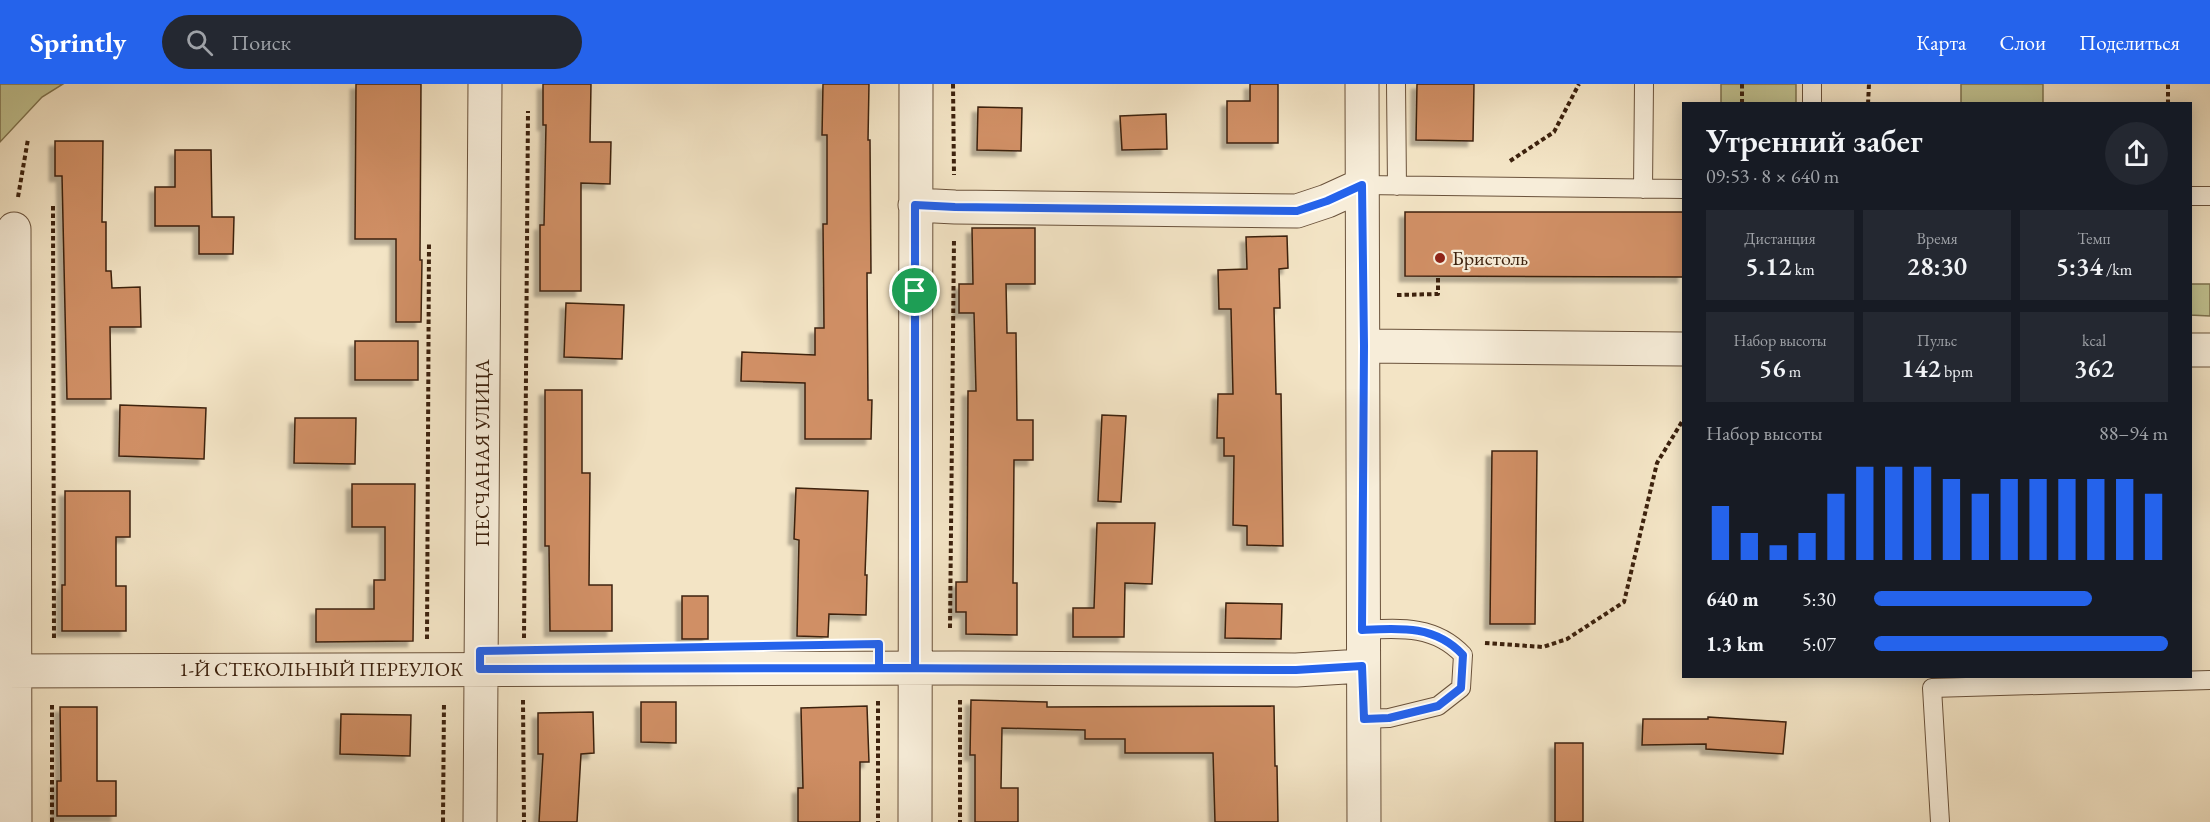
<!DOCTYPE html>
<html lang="ru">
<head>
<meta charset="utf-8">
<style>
	:root { --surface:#171b24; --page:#242831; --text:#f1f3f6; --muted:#9ea1a6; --accent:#2563eb }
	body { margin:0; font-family:"EB Garamond",serif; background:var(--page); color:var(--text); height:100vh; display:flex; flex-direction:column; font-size:22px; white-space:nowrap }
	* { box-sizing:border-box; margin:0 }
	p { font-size:20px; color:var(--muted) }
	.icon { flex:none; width:33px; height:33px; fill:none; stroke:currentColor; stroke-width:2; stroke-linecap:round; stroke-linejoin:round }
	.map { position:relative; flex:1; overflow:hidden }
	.sheet { position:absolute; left:1682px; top:18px; width:510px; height:576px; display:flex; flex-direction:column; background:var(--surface); border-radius:0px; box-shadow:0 3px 15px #0003 }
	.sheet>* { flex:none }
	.pin { position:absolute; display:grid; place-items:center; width:51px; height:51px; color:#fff; margin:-26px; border:3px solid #fff; border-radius:50%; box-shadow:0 2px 6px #0007 }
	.round { display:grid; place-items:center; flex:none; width:63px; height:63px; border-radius:32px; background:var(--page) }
	.summary { display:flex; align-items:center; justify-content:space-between; height:102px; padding:0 24px }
	h1 { font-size:33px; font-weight:600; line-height:45px }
	.metrics { display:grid; grid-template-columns:repeat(3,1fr); gap:9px; height:102px; padding:6px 24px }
	.metrics div { display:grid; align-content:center; border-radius:0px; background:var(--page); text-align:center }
	.metrics b { font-size:26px; font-weight:600 }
	.metrics small { font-size:16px; font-weight:400 }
	.metrics p { font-size:16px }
	.chart { height:168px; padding:12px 24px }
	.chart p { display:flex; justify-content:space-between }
	.chart svg { width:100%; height:108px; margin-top:6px; stroke:var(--accent); stroke-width:6 }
	ul { padding:0 24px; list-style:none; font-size:20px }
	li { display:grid; grid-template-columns:96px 72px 1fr; align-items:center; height:45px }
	li i { height:15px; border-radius:8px; background:var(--accent) }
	header { display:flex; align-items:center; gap:36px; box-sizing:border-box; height:84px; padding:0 30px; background:var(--accent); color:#fff }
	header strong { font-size:28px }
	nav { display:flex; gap:33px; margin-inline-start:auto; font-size:21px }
	.search { width:420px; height:54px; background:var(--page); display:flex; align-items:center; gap:15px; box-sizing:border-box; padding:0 21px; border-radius:33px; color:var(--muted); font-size:22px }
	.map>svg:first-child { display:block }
	.green { fill:#c1c290; stroke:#7e724e; stroke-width:1.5 }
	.building { fill:#d08f65; stroke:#3c210d; stroke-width:1.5; filter:url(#shadow) }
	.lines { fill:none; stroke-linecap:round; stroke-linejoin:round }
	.lane-casing { stroke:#6a523b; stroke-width:20 }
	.street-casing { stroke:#6a523b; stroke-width:35 }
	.path { stroke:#3c210d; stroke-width:4; stroke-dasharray:4.5 3; stroke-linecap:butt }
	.lane { stroke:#f7edd9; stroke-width:18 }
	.street { stroke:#f7edd9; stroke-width:33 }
	.route-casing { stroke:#fff; stroke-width:12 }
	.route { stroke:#2563eb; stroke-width:8 }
	.poi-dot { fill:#8f2418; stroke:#f7edd9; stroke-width:2 }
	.labels { text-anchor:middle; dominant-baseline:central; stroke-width:4.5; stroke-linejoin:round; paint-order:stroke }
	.poi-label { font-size:20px; fill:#3c210d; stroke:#f7edd9; text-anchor:start }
	.street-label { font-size:20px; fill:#3c210d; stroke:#f7edd9 }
</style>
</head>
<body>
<header>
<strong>Sprintly</strong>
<div class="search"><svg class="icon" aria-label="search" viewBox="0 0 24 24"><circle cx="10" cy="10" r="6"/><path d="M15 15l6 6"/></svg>Поиск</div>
<nav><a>Карта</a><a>Слои</a><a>Поделиться</a></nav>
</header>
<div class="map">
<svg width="2210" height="738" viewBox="0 0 2210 738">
	<defs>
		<filter id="shadow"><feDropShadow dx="-5.5" dy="5.5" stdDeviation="1.5" flood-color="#0004"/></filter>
	</defs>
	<rect width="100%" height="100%" fill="#f3e4c5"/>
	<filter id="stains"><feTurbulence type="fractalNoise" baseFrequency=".00333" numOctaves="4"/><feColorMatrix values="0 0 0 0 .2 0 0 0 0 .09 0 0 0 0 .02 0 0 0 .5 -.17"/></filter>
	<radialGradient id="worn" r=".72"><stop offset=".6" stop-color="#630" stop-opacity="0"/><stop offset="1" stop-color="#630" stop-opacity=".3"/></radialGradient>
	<path class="green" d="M 0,0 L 63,0 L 42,13 L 0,58 Z
		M 1721,0 L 1796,0 L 1796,19 L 1721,19 Z
		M 1961,0 L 2043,0 L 2043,19 L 1961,19 Z
		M 2190,200 L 2210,200 L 2210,232 L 2190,231 Z"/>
	<path class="building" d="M 356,0 L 421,0 L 420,176 L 422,176 L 421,238 L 396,238 L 396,155 L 355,155 Z
		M 543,0 L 591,0 L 590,58 L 611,58 L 610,100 L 581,99 L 581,207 L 540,207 L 540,141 L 544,141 L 546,41 L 543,41 Z
		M 823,0 L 869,0 L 868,56 L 870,56 L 871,189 L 867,189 L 868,316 L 872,316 L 871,355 L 805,355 L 805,299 L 741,297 L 742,268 L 815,271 L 815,244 L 824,244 L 823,140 L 827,140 L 827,51 L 822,51 Z
		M 1250,0 L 1278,0 L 1278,59 L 1227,59 L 1227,17 L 1250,17 Z
		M 1417,0 L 1474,0 L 1473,57 L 1416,56 Z
		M 978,23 L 1022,24 L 1021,67 L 977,66 Z
		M 1166,30 L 1167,65 L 1122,66 L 1120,32 Z
		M 55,57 L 103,57 L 102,138 L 106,138 L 106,187 L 111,187 L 112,204 L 140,203 L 141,243 L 110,243 L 111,315 L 67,315 L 62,92 L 55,92 Z
		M 175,66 L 211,66 L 212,133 L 234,133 L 233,170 L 199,170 L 199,142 L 155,142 L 155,103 L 175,103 Z
		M 1405,128 L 1683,128 L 1683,193 L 1405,192 Z
		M 972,144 L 1035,144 L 1035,200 L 1006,200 L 1007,249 L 1016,249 L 1017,336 L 1033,336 L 1033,376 L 1014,376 L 1013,499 L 1017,499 L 1017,551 L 966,550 L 966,528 L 956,528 L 956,498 L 967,498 L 968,307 L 976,307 L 974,229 L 959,229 L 959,200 L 973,200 Z
		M 1287,152 L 1288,184 L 1279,185 L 1280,224 L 1274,224 L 1276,310 L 1281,310 L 1283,462 L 1247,461 L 1247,442 L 1233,441 L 1234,372 L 1224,372 L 1224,354 L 1217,354 L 1218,310 L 1233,310 L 1231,225 L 1219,225 L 1218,186 L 1247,185 L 1246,153 Z
		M 566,219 L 624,221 L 622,275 L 564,273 Z
		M 355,257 L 418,257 L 418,296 L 355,296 Z
		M 545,306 L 582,306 L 582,389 L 590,389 L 589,501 L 612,501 L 612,547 L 550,547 L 549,462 L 545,462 Z
		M 120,321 L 206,324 L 204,375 L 119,372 Z
		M 1102,331 L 1126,332 L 1121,418 L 1098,417 Z
		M 295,334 L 356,334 L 355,380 L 294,379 Z
		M 1492,367 L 1537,367 L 1535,540 L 1490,540 Z
		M 352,400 L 415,400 L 413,557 L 316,558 L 316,525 L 374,525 L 374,496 L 385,496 L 385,443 L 352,443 Z
		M 796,404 L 868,407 L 865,491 L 867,491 L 866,531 L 829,530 L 828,553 L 797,552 L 799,456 L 794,455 Z
		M 65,407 L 130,407 L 130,453 L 116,453 L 116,502 L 126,502 L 126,547 L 62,547 L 62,501 L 65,501 Z
		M 1097,439 L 1155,439 L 1152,500 L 1125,499 L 1124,553 L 1073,553 L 1073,524 L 1094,524 Z
		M 682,512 L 708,512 L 708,555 L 682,555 Z
		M 1226,519 L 1282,520 L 1281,555 L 1225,554 Z
		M 971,616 L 1047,618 L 1047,623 L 1274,622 L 1275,682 L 1277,682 L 1278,738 L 1215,738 L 1213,669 L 1125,669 L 1125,655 L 1085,655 L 1085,646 L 1002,644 L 1001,704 L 1018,704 L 1018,738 L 975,738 L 975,671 L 970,671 Z
		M 641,618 L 676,618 L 676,659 L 641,658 Z
		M 867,622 L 869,678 L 860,678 L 860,738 L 798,738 L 798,704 L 803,704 L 801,624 Z
		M 60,623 L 97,623 L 97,697 L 116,697 L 116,732 L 57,732 L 57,697 L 61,697 Z
		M 593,628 L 594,669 L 581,670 L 577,738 L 539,738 L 543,670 L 538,670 L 538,629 Z
		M 341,630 L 411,631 L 410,672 L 340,670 Z
		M 1708,633 L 1786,638 L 1783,670 L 1706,665 L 1706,660 L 1642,661 L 1643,635 L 1708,635 Z
		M 1555,659 L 1583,659 L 1583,738 L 1555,738 Z"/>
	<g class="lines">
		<g class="lane-casing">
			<path id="lane" d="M 1396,0 L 1397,102
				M 1812,20 L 1812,0
				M 1362,101 L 1683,105
				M 1643,105 L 1644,0
				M 2190,112 L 2210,112
				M 1362,546 C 1400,544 1435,541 1463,571 L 1461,604 L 1438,622 L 1389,634 L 1364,635
				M 1940,738 L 1932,604 L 2210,596"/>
		</g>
		<g class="street-casing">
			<path id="street" d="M 1362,0 L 1364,738
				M 915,121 L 955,123 L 1297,127 L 1327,117 L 1362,101
				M 14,145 L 15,738
				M 1364,262 L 1683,265
				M 2190,266 L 2210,266
				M 0,587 L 959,584 L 1296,586 L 1362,582
				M 480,738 L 485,0
				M 915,738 L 916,0"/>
		</g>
		<path class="path" d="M 953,0 L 954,91
			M 1742,0 L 1742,20
			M 1868,20 L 1869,0
			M 2168,20 L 2168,0
			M 1510,77 L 1554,48 L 1579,0
			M 18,113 L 28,55
			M 53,122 L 54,556
			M 1397,211 L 1438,210 L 1438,192
			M 950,544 L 954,155
			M 524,554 L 528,27
			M 427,555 L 429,159
			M 1485,559 L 1543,563 L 1567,555 L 1624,518 L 1657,379 L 1683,336
			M 523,616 L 524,738
			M 960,616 L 960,738
			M 878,617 L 878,738
			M 52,738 L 52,618
			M 443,738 L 444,618"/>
		<use href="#lane" class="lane"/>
		<use href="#street" class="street"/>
	</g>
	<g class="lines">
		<g class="route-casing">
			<path id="route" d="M 915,207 L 915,584 L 879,584 L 480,585 L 480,567 L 879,560 L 879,584 L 1296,586 L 1362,582 L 1364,635 L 1389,634 L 1438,622 L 1461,604 L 1463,571 C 1435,541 1400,544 1362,546 L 1364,262 L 1362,101 L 1327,117 L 1297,127 L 955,123 L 915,121 L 915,207"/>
		</g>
		<use href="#route" class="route"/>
	</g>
	<circle class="poi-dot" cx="1440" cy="174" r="6"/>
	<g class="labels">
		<g class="poi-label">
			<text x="1452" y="174">Бристоль</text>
		</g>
		<g class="street-label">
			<text transform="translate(482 369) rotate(-90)">ПЕСЧАНАЯ УЛИЦА</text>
			<text x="321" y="585">1-Й СТЕКОЛЬНЫЙ ПЕРЕУЛОК</text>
		</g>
	</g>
	<rect width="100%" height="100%" filter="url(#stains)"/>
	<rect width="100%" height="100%" fill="url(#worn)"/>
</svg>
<div class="pin" style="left:915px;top:207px;background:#1e9e55"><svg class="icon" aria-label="arrive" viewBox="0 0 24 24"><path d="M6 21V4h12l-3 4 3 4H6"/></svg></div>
<section class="sheet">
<div class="summary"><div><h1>Утренний забег</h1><p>09:53 · 8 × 640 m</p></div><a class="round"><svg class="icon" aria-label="share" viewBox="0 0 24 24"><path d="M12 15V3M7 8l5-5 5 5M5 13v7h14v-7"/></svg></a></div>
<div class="metrics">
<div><p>Дистанция</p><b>5.12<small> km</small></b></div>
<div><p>Время</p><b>28:30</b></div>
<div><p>Темп</p><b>5:34<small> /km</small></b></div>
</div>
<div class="metrics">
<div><p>Набор высоты</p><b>56<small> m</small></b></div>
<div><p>Пульс</p><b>142<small> bpm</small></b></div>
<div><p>kcal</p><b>362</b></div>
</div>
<div class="chart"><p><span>Набор высоты</span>88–94 m</p>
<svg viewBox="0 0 160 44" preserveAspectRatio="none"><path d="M5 44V22M15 44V33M25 44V38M35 44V33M45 44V17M55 44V6M65 44V6M75 44V6M85 44V11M95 44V17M105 44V11M115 44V11M125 44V11M135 44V11M145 44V11M155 44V17"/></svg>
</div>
<ul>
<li><b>640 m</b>5:30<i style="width:74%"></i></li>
<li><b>1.3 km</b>5:07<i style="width:100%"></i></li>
</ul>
</section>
</div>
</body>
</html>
